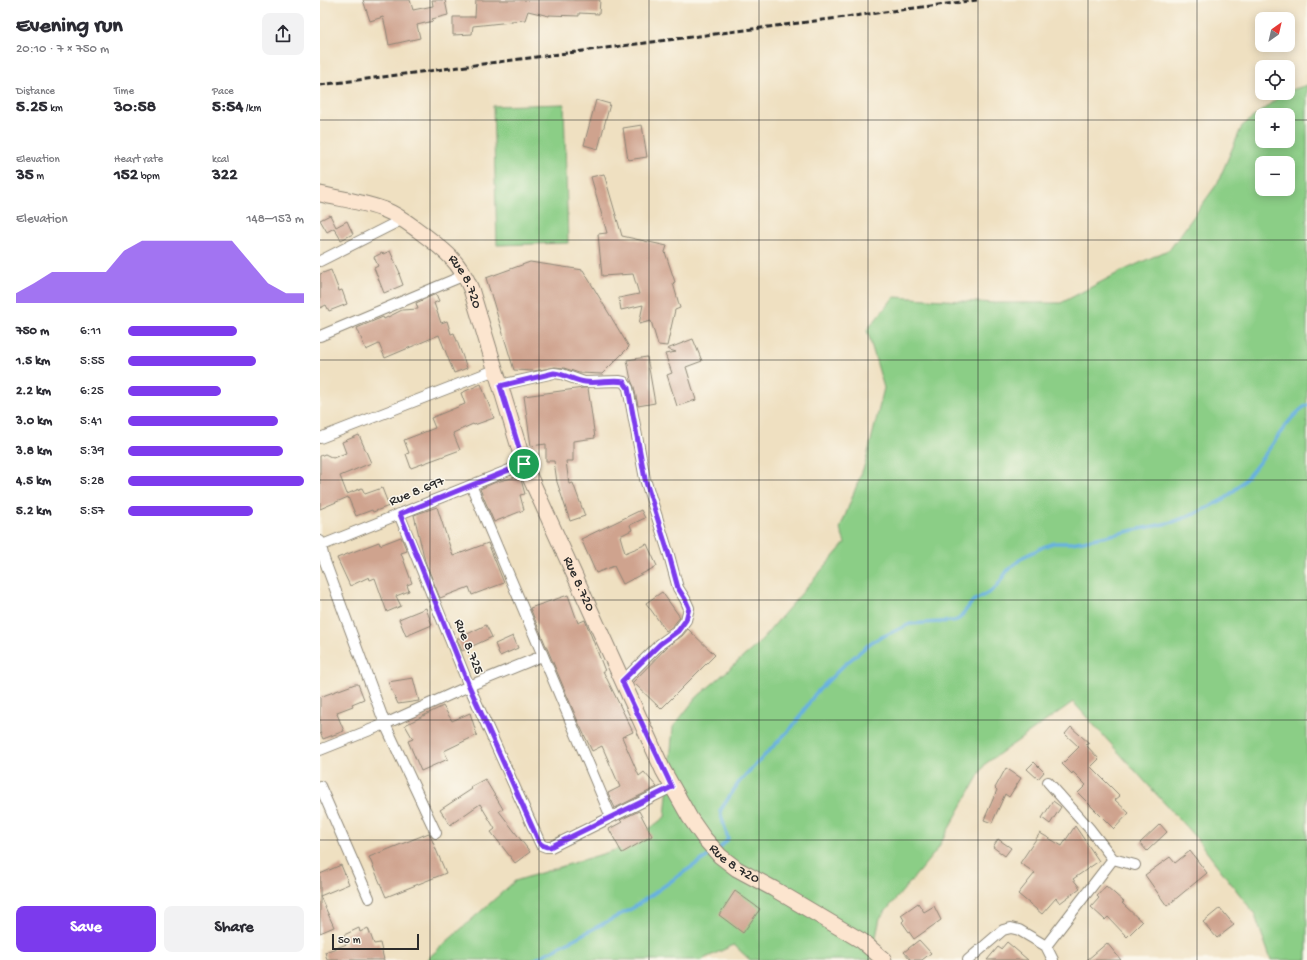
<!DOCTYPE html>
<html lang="en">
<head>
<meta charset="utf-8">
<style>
	:root { --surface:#fff; --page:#f2f2f3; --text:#2b2b33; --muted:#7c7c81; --accent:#7c3aed }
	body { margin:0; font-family:"Gochi Hand",sans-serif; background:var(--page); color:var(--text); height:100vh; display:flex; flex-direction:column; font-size:15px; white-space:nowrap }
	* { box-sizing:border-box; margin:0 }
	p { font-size:13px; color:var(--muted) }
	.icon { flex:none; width:22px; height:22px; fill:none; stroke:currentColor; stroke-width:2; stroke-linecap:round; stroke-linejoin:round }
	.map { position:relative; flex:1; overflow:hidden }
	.details { display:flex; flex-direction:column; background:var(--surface); width:320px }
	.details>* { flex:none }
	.needle { width:26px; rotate:34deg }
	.fabs { position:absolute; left:935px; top:12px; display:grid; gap:8px }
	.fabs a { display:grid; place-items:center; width:40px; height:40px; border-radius:8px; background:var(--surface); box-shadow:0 2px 10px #0003; font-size:20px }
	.scale { position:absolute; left:12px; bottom:10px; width:87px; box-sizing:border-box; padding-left:4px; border:2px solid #2b2b2b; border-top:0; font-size:11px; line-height:14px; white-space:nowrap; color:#2b2b2b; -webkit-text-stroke:3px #fbf7ec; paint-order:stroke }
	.pin { position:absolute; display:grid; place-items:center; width:34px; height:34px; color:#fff; margin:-17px; border:2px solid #fff; border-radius:50%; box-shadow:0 1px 4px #0007 }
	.round { display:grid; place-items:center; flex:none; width:42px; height:42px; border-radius:8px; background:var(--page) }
	.summary { display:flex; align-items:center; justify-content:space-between; height:68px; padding:0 16px }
	h1 { font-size:22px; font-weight:700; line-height:30px }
	.stats { display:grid; grid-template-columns:repeat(3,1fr); gap:6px; height:68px; padding:4px 16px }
	.stats div { display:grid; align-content:center }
	.stats b { font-size:17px; font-weight:700 }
	.stats small { font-size:11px; font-weight:400 }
	.stats p { font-size:11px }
	.chart { height:112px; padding:8px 16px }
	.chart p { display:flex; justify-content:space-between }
	.chart svg { width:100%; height:72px; margin-top:4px; fill:var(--accent); opacity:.7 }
	.action { display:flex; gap:8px; margin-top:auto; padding:8px 16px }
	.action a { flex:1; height:46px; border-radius:8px; background:var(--accent); color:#fff; font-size:16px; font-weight:700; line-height:46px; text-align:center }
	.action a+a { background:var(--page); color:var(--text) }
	ul { padding:0 16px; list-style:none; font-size:13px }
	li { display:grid; grid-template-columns:64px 48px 1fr; align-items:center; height:30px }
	li i { height:10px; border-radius:5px; background:var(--accent) }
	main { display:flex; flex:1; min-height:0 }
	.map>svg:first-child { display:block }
	.green { fill:#8bce86; stroke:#5b7c58; fill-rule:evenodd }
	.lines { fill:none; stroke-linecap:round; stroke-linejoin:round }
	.stream { stroke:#68b1e0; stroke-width:3.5 }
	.building { fill:#cfa38e }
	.minor-casing { stroke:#8d8676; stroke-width:12 }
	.secondary-casing { stroke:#8d8676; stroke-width:17 }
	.minor { stroke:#fff; stroke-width:10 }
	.secondary { stroke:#fce5cf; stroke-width:15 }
	.rail { stroke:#2b2b2b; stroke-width:3; stroke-dasharray:6 3; stroke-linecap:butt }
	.route-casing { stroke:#fff; stroke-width:8 }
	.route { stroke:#7c3aed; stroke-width:5 }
	.grid { fill:none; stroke:#2b2b2b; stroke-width:1; stroke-opacity:0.55 }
	.labels { text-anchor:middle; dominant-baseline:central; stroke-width:3; stroke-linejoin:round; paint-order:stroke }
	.street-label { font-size:14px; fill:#2b2b2b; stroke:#fbf7ec }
</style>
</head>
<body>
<main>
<section class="details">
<div class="summary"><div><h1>Evening run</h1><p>20:10 · 7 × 750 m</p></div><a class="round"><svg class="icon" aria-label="share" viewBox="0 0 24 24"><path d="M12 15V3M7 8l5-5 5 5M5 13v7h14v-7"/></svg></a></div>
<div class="stats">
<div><p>Distance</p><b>5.25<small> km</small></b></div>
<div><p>Time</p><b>30:58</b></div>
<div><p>Pace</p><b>5:54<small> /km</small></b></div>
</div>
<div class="stats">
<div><p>Elevation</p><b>35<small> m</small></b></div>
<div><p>Heart rate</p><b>152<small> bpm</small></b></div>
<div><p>kcal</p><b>322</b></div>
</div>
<div class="chart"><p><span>Elevation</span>148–153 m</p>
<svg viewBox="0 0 160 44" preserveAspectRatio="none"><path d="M0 44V38L10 32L20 25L30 25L40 25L50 25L60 12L70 6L80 6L90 6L100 6L110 6L120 6L130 19L140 32L150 38L160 38V44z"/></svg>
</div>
<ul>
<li><b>750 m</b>6:11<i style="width:62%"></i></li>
<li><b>1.5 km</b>5:55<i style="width:73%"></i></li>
<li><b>2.2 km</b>6:25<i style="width:53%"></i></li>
<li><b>3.0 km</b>5:41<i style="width:85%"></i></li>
<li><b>3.8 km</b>5:39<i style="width:88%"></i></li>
<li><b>4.5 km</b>5:28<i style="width:100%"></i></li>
<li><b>5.2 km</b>5:57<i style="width:71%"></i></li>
</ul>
<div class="action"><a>Save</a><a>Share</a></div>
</section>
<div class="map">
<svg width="987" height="960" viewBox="0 0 987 960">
	<rect width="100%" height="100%" fill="#fbf7ec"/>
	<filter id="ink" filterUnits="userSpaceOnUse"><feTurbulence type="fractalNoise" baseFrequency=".025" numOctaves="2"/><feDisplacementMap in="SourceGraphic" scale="8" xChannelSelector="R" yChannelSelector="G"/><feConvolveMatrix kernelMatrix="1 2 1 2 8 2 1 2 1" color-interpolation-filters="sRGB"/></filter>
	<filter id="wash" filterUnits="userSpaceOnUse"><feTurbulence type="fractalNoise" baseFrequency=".012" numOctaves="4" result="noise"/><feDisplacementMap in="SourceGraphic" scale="16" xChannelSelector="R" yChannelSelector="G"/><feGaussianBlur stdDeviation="0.9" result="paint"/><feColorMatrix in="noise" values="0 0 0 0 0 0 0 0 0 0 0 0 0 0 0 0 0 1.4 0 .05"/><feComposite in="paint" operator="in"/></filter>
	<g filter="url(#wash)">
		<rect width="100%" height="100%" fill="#efe0c1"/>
		<path class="green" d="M 987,85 L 987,960 L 951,960 L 934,913 L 876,838 L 753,702 L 665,764 L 617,850 L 560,918 L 551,960 L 430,960 L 414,945 L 381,960 L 106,960 L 195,881 L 305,847 L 345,817 L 353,727 L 376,698 L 437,645 L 525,543 L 520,529 L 546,461 L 564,388 L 547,330 L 574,297 L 675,303 L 741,303 L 800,272 L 850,249 L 897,184 L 922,126 L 964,93 L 968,93 L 968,91 ZM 942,115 L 968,115 L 968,141 L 942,141 ZM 942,163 L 968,163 L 968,189 L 942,189 Z
			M 244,104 L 248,243 L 177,245 L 173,106 Z"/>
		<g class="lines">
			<path class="stream" d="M 398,850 L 408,839 L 400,811 L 419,782 L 474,725 L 495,694 L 523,666 L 553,641 L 590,624 L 634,621 L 639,619 L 653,601 L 670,592 L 677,586 L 688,570 L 703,557 L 723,547 L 733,543 L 751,543 L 763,541 L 853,522 L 877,513 L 906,498 L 904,499 C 923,485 938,464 952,445 C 962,430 972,415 987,405
				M 214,960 L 313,908 L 364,872 L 393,853"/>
		</g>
		<g id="blocks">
			<path class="building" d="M 43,0 L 90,0 L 93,10 L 113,6 L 112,0 L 125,0 L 128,15 L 112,19 L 113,21 L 97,25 L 100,38 L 69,45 L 66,29 L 63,17 L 50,21 Z
				M 156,0 L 280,0 L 279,14 L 259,13 L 259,16 L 229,15 L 229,16 L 208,11 L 205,20 L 191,21 L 191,22 L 153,26 L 152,34 L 133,35 L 133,17 L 155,17 Z
				M 276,100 L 290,104 L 278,149 L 264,145 Z
				M 322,125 L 327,157 L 308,160 L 303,128 Z
				M 284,174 L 302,236 L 347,246 L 345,252 L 355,282 L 353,283 L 360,308 L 355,310 L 347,346 L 338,345 L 331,321 L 319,324 L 323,305 L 301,310 L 299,298 L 319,294 L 313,274 L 282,276 L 278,234 L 287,233 L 271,177 Z
				M 10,215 L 16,227 L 27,221 L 33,234 L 21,240 L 14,228 L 7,232 L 0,220 Z
				M 70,251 L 80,273 L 79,274 L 83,285 L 64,293 L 54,268 L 58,266 L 54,257 L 62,253 L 63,254 Z
				M 210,262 L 263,270 L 309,347 L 282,374 L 259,373 L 244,368 L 235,367 L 214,371 L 194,370 L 166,278 Z
				M 11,270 L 19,291 L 22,290 L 27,304 L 9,311 L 6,305 L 0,308 L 0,274 Z
				M 116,294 L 119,301 L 114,303 L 121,323 L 127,321 L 131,334 L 134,333 L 147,368 L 134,373 L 119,335 L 65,358 L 59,344 L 46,350 L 37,328 L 63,317 L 64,319 L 82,310 L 98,309 L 96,303 Z
				M 373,339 L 382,361 L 366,367 L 376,400 L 357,406 L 347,375 L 352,373 L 345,354 L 356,352 L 347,349 Z
				M 327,357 L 335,403 L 318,406 L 314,387 L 311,380 L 307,360 Z
				M 161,384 L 174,418 L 154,425 L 153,424 L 133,433 L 140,450 L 91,468 L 86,454 L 89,453 L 84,440 L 115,428 L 111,418 L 145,404 L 141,393 Z
				M 263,388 L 268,388 L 275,438 L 253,441 L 253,461 L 246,461 L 249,484 L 253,483 L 265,516 L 250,521 L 237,482 L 234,461 L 226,461 L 226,444 L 211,446 L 204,396 Z
				M 39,435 L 51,463 L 20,476 L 27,494 L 42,488 L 45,494 L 62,488 L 69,506 L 53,512 L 52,510 L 36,516 L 28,497 L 0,509 L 0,456 L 5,454 L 13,458 L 26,453 L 22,442 Z
				M 200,476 L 205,494 L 200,495 L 204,510 L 174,522 L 160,489 L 176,482 Z
				M 117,507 L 133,556 L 168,543 L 184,583 L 152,595 L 149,587 L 120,598 L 105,561 L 94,515 Z
				M 321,510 L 325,518 L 310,525 L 312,530 L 300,536 L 305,553 L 327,544 L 337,566 L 303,584 L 294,566 L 276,573 L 261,539 Z
				M 81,537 L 87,551 L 81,553 L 92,583 L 87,585 L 89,591 L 76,596 L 81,606 L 67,612 L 55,578 L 50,580 L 49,577 L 30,586 L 17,558 L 59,542 L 60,545 Z
				M 342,592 L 360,617 L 353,626 L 346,631 L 326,603 Z
				M 248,595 L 258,623 L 265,620 L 285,671 L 283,671 L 313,732 L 302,737 L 319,776 L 324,772 L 337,787 L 295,808 L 288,793 L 300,787 L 282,746 L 272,751 L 259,724 L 210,608 Z
				M 106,608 L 112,625 L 86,636 L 79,619 Z
				M 166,625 L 172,637 L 142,651 L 137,639 Z
				M 368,629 L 395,655 L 341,709 L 313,682 L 348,646 L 362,636 Z
				M 193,636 L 198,648 L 180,656 L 175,644 Z
				M 93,678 L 99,701 L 78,704 L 68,682 Z
				M 35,684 L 38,684 L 44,699 L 32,704 L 33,706 L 17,712 L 18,714 L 17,714 L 24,731 L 3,739 L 0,732 L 0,697 Z
				M 123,706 L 132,721 L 150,713 L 157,735 L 124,751 L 128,759 L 101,771 L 88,741 L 93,739 L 85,725 Z
				M 751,727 L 769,743 L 766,745 L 779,759 L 771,767 L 800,796 L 795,800 L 809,813 L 794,829 L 758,793 L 766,785 L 753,772 L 752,774 L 742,764 L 759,747 L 745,734 Z
				M 714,762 L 724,772 L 718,779 L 707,769 Z
				M 686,768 L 701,778 L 689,797 L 685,794 L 672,823 L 664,820 L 677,790 L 675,788 Z
				M 165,779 L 183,809 L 179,811 L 210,852 L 195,863 L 171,832 L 175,829 L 160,804 L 130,825 L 120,810 L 152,789 L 150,787 Z
				M 733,801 L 741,807 L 730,824 L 722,818 Z
				M 319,811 L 332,836 L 302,853 L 289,829 L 302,822 L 300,820 Z
				M 840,824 L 847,832 L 827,851 L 820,843 Z
				M 755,826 L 779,861 L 753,879 L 760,888 L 740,903 L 736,898 L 722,914 L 698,894 L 715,873 L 700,863 L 720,833 L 742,846 Z
				M 109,833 L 126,873 L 66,897 L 49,857 Z
				M 678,839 L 691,848 L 685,856 L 673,847 Z
				M 870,851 L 887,873 L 847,906 L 825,875 L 850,857 L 855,863 Z
				M 21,865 L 29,884 L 0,896 L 14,927 L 0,933 L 0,874 Z
				M 786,886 L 804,902 L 802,903 L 822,922 L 807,937 L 788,917 L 785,920 L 771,907 L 779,898 L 777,896 Z
				M 415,891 L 440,909 L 423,933 L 399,915 Z
				M 598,903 L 604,912 L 614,906 L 621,920 L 594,939 L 582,922 L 584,920 L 581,915 Z
				M 900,908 L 914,925 L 897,938 L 883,922 Z
				M 39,928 L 40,932 L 48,928 L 54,944 L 60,943 L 64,960 L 7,960 L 5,952 L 27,944 L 24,935 Z
				M 599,940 L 611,953 L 602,960 L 591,960 L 584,952 Z
				M 687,942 L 708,960 L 667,960 L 678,947 L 681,949 Z
				M 787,943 L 801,960 L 767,960 Z"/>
		</g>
	</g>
	<g filter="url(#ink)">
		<use href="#blocks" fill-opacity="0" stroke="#8d8676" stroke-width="1"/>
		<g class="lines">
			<g class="minor-casing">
				<path id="minor" d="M 0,261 L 83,219
					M 0,336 L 145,275
					M 180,385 L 234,373 L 242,374 L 264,382 L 299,381 L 304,382 L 308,388 L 325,479 L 349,555 L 358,588 L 365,599 L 369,608 L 366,620 L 358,631 L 340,644 L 303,681
					M 0,438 L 175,370
					M 151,485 L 291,817
					M 0,541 L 4,559 L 65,724 L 116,833
					M 0,546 L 204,464
					M 222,656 L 149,686 L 221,845 L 226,847 L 231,847 L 352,787
					M 0,750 L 65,724 L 149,686 L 79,514
					M 0,786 L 49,898
					M 793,859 L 815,865
					M 726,946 L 793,859 L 769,828 L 728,782
					M 648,960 L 683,930 L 691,928 L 699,930 L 726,946 L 733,960"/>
			</g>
			<g class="secondary-casing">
				<g id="secondary">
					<path id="s1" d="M 0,194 C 21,199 45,202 65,210 C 78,215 88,223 99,231 C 123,249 139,260 151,289 L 204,464 L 343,770 L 370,818 L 384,838 L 400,856 L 417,869 L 454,889 L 542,941 L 564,960"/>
				</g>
			</g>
			<use href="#minor" class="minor"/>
			<use href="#secondary" class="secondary"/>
			<path class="rail" d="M 0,85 L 657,0"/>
		</g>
	</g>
	<g class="lines" filter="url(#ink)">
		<g class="route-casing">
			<path id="route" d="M 234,373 C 245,374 255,381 265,382 C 278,384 292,379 304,382 L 308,388 L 325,479 L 349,555 L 358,588 L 365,599 L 369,608 L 366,620 L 358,631 L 340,644 L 302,681 L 352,787 L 230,847 C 225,847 222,846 219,842 L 149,686 L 80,514 L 204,464 L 180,386 Z"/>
		</g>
		<use href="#route" class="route"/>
	</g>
	<path class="grid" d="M 110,0 L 110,960M 219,0 L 219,960M 329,0 L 329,960M 439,0 L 439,960M 548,0 L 548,960M 658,0 L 658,960M 768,0 L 768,960M 877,0 L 877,960M 0,120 L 942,120M 968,120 L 987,120M 0,240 L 987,240M 0,360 L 987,360M 0,480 L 987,480M 0,600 L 987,600M 0,720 L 987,720M 0,840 L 987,840"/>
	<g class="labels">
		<g class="street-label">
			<text stroke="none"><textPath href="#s1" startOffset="177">Rue 8.720</textPath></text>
			<text transform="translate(97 492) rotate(-22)">Rue 8.697</text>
			<text stroke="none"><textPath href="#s1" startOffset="501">Rue 8.720</textPath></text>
			<text transform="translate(148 647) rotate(68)">Rue 8.725</text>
			<text stroke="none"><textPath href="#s1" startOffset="825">Rue 8.720</textPath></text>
		</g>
	</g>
</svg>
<div class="fabs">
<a><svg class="needle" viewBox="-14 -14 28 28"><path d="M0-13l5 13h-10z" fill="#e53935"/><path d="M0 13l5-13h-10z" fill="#7c7c81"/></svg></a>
<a><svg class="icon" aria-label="locate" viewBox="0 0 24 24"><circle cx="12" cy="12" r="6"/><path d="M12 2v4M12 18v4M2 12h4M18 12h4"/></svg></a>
<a>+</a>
<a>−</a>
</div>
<div class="scale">50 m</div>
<div class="pin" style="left:204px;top:464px;background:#1e9e55"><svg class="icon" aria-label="arrive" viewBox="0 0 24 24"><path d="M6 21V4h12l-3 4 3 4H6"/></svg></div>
</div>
</main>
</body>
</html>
